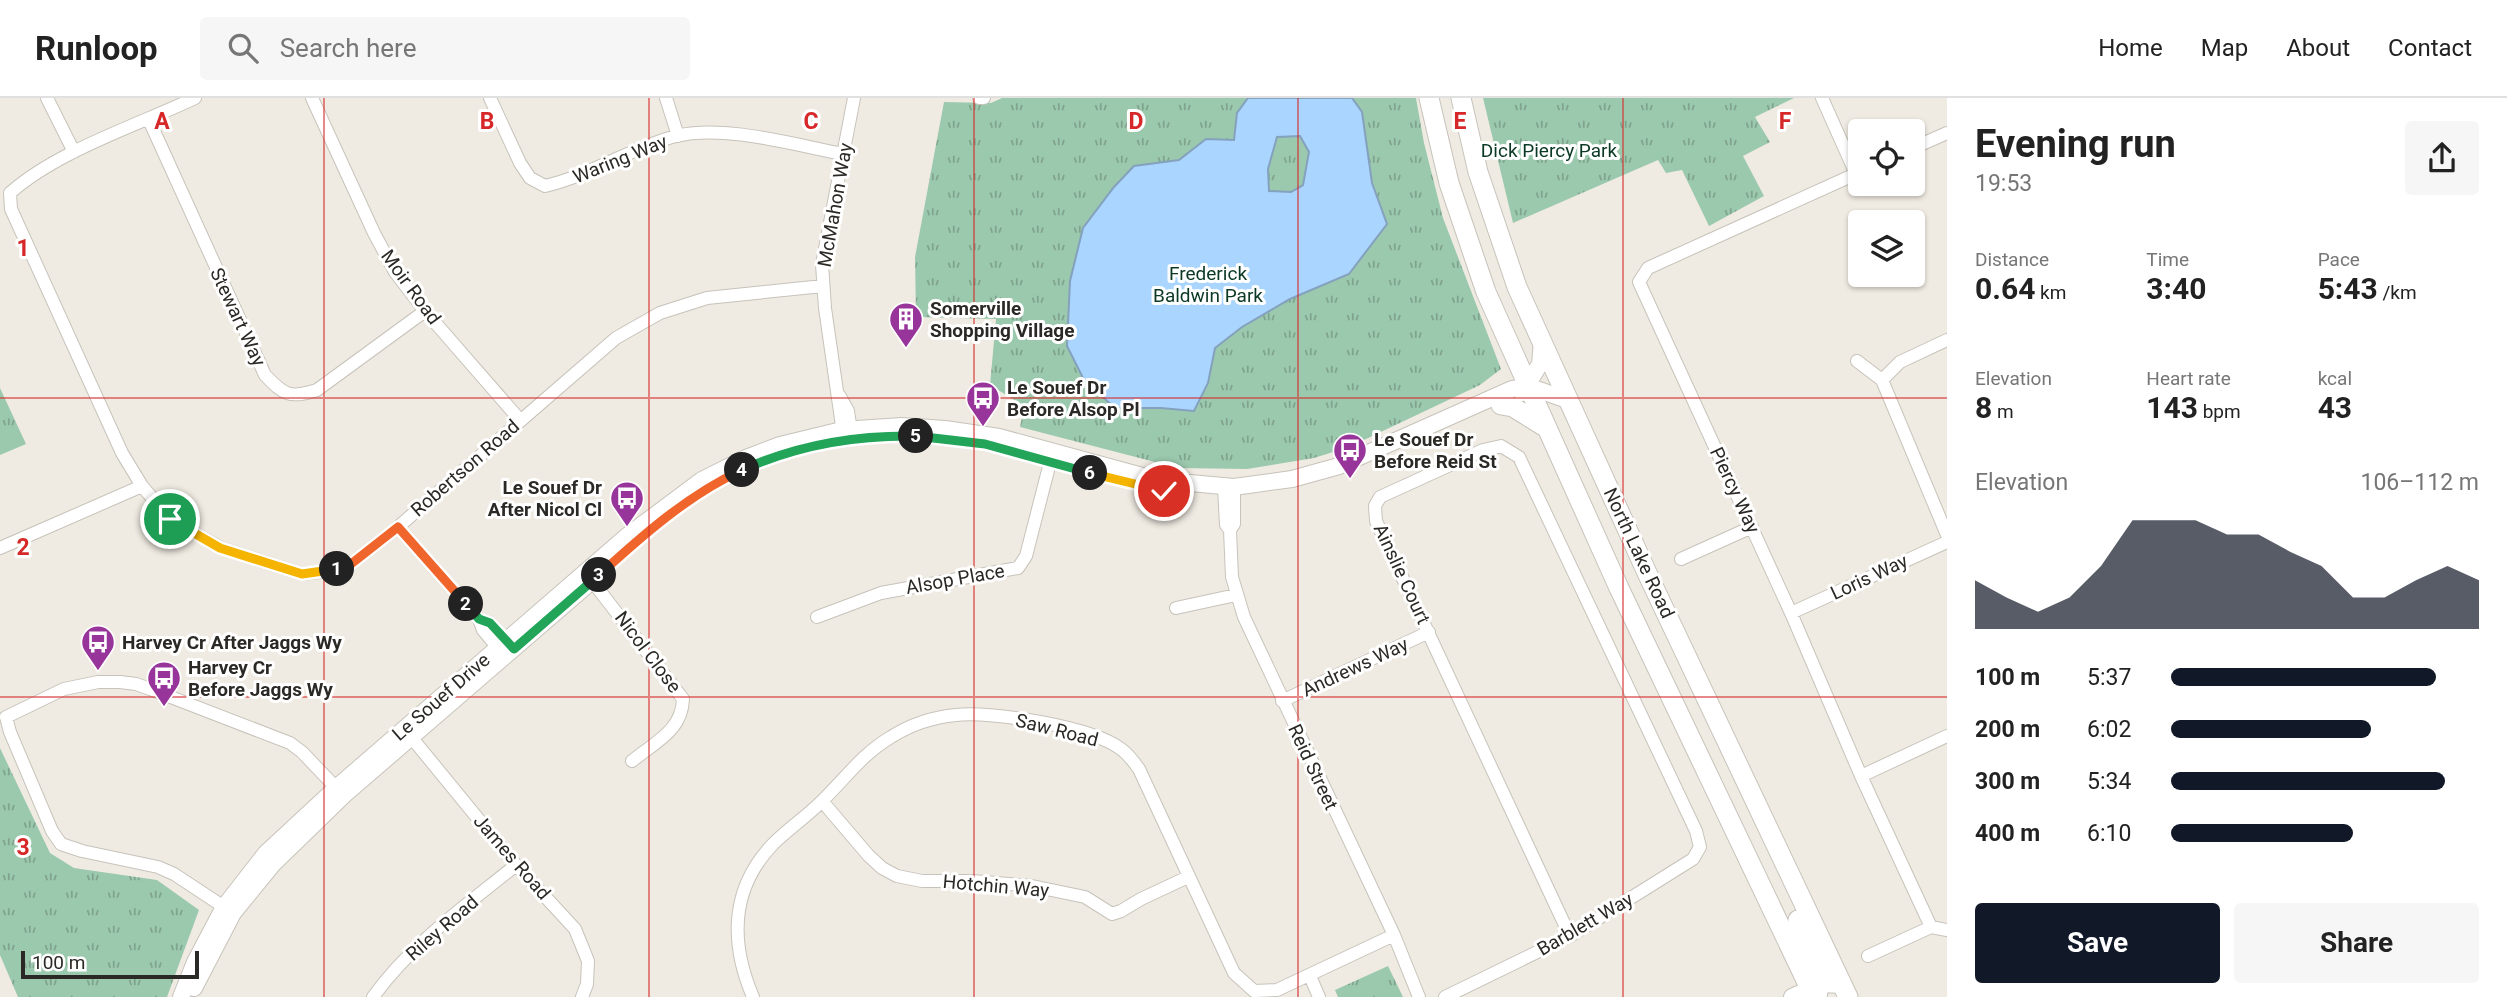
<!DOCTYPE html>
<html lang="en">
<head>
<meta charset="utf-8">
<style>
	:root { --surface:#fff; --page:#f6f6f6; --text:#222; --muted:#767676; --line:#e0e0e0; --accent:#111827 }
	body { margin:0; font-family:Roboto,sans-serif; background:var(--page); color:var(--text); height:100vh; display:flex; flex-direction:column; font-size:26px; white-space:nowrap }
	* { box-sizing:border-box; margin:0 }
	p { font-size:23px; color:var(--muted) }
	.icon { flex:none; width:38px; height:38px; fill:none; stroke:currentColor; stroke-width:2; stroke-linecap:round; stroke-linejoin:round }
	.map { position:relative; flex:1; overflow:hidden }
	.details { display:flex; flex-direction:column; background:var(--surface); width:560px }
	.details>* { flex:none }
	.buttons { position:absolute; left:1848px; top:21px; display:grid; gap:14px }
	.buttons a { display:grid; place-items:center; width:77px; height:77px; border-radius:7px; background:var(--surface); box-shadow:0 2px 5px #0004; font-size:35px }
	.scale { position:absolute; left:21px; bottom:18px; width:178px; box-sizing:border-box; padding-left:7px; border:4px solid #2b2925; border-top:0; font-size:19px; line-height:24px; white-space:nowrap; color:#2b2925; -webkit-text-stroke:5px #fff; paint-order:stroke }
	.pin { position:absolute; display:grid; place-items:center; width:60px; height:60px; color:#fff; margin:-30px; border:4px solid #fff; border-radius:50%; box-shadow:0 2px 7px #0007 }
	.km { position:absolute; width:35px; height:35px; margin:-18px; border-radius:50%; background:#222; color:#fff; font-size:19px; line-height:35px; text-align:center }
	.round { display:grid; place-items:center; flex:none; width:74px; height:74px; border-radius:7px; background:var(--page) }
	.headline { display:flex; align-items:center; justify-content:space-between; height:119px; padding:0 28px }
	h1 { font-size:38px; font-weight:700; line-height:52px }
	.figures { display:grid; grid-template-columns:repeat(3,1fr); gap:10px; height:119px; padding:7px 28px }
	.figures div { display:grid; align-content:center }
	.figures b { font-size:30px; font-weight:700 }
	.figures small { font-size:19px; font-weight:400 }
	.figures p { font-size:19px }
	.chart { height:196px; padding:14px 28px }
	.chart p { display:flex; justify-content:space-between }
	.chart svg { width:100%; height:126px; margin-top:7px; fill:var(--accent); opacity:.7 }
	.button { display:flex; gap:14px; margin-top:auto; padding:14px 28px }
	.button a { flex:1; height:80px; border-radius:7px; background:var(--accent); color:#fff; font-size:28px; font-weight:700; line-height:80px; text-align:center }
	.button a+a { background:var(--page); color:var(--text) }
	ul { padding:0 28px; list-style:none; font-size:23px }
	li { display:grid; grid-template-columns:112px 84px 1fr; align-items:center; height:52px }
	li i { height:18px; border-radius:9px; background:var(--accent) }
	header { display:flex; align-items:center; gap:42px; box-sizing:border-box; height:98px; padding:0 35px; background:var(--surface); border-bottom:2px solid var(--line) }
	header strong { font-size:33px }
	nav { display:flex; gap:38px; margin-inline-start:auto; font-size:24px }
	.search { width:490px; height:63px; background:var(--page); display:flex; align-items:center; gap:18px; box-sizing:border-box; padding:0 24px; border-radius:7px; color:var(--muted); font-size:26px }
	main { display:flex; flex:1; min-height:0 }
	.map>svg:first-child { display:block }
	.park { fill:url(#park-tufts) }
	.water { fill:#aad5ff; stroke:#84a1be; stroke-width:2; fill-rule:evenodd }
	.lines { fill:none; stroke-linecap:round; stroke-linejoin:round }
	.minor-casing { stroke:#c7c3ba; stroke-width:14 }
	.tertiary-casing { stroke:#c7c3ba; stroke-width:18 }
	.primary-casing { stroke:#c7c3ba; stroke-width:21 }
	.minor { stroke:#fff; stroke-width:12 }
	.tertiary { stroke:#fff; stroke-width:16 }
	.primary { stroke:#fff; stroke-width:19 }
	.split-1-casing { stroke:#fff; stroke-width:14 }
	.split-2-casing { stroke:#fff; stroke-width:14 }
	.split-3-casing { stroke:#fff; stroke-width:14 }
	.split-4-casing { stroke:#fff; stroke-width:14 }
	.split-5-casing { stroke:#fff; stroke-width:14 }
	.split-6-casing { stroke:#fff; stroke-width:14 }
	.split-7-casing { stroke:#fff; stroke-width:14 }
	.split-1 { stroke:#f5b400; stroke-width:9 }
	.split-2 { stroke:#f0652b; stroke-width:9 }
	.split-3 { stroke:#22a559; stroke-width:9 }
	.split-4 { stroke:#f0652b; stroke-width:9 }
	.split-5 { stroke:#22a559; stroke-width:9 }
	.split-6 { stroke:#22a559; stroke-width:9 }
	.split-7 { stroke:#f5b400; stroke-width:9 }
	.grid { fill:none; stroke:#d62828; stroke-width:2; stroke-opacity:0.55 }
	.labels { text-anchor:middle; dominant-baseline:central; stroke-width:6; stroke-linejoin:round; paint-order:stroke }
	.park-label { font-size:19px; fill:#0b3924; stroke:#fff }
	.street-label { font-size:19px; fill:#2b2925; stroke:#fff }
	.poi-label { font-size:19px; font-weight:bold; fill:#2b2925; stroke:#fff; text-anchor:start }
	.grid-label { font-size:23px; text-anchor:middle; font-weight:bold; fill:#d62828; stroke:#fff; stroke-width:6; stroke-linejoin:round; paint-order:stroke }
</style>
</head>
<body>
<header>
<strong>Runloop</strong>
<div class="search"><svg class="icon" aria-label="search" viewBox="0 0 24 24"><circle cx="10" cy="10" r="6"/><path d="M15 15l6 6"/></svg>Search here</div>
<nav><a>Home</a><a>Map</a><a>About</a><a>Contact</a></nav>
</header>
<main>
<div class="map">
<svg width="1947" height="899" viewBox="0 0 1947 899">
	<defs>
		<pattern id="park-tufts" width="24" height="20" patternUnits="userSpaceOnUse" patternTransform="scale(1.75)"><rect width="24" height="20" fill="#9bc9ae"/><path d="M3 7l-1-3M5 7V3M7 7l1-3M15 17l-1-3M17 17v-4M19 17l1-3" fill="none" stroke="#7fa38d"/></pattern>
	</defs>
	<rect width="100%" height="100%" fill="#f0ebe2"/>
	<path class="park" d="M 1002,0 L 1416,0 L 1424,45 L 1443,120 L 1501,271 L 1480,287 L 1349,349 L 1314,360 L 1247,371 L 1178,370 L 1020,329 L 1024,308 L 990,287 L 996,221 L 916,219 L 915,159 L 944,4 L 991,5 Z
		M 1483,0 L 1794,0 L 1755,19 L 1770,44 L 1743,58 L 1764,98 L 1709,128 L 1682,72 L 1666,75 L 1658,62 L 1513,125 Z
		M 0,290 L 26,346 L 0,357 Z
		M 0,650 L 50,755 L 74,770 L 157,782 L 199,812 L 167,899 L 18,899 L 0,857 Z
		M 1388,868 L 1403,899 L 1338,899 L 1335,892 Z"/>
	<path class="water" d="M 1248,0 L 1352,0 L 1362,14 L 1372,85 L 1387,126 L 1349,176 L 1290,201 L 1242,229 L 1215,250 L 1208,285 L 1194,313 L 1161,310 L 1115,310 L 1084,282 L 1067,248 L 1070,183 L 1083,130 L 1114,89 L 1134,68 L 1179,62 L 1206,41 L 1234,42 L 1237,15 ZM 1300,38 L 1309,54 L 1303,87 L 1291,94 L 1269,93 L 1268,71 L 1277,39 Z"/>
	<g class="lines">
		<g class="minor-casing">
			<path id="minor" d="M 47,0 L 74,54
				M 195,0 C 138,27 57,53 10,95 L 11,111 L 122,355 L 142,388 L 170,421 L 221,450 L 302,476 L 330,473 L 351,466 L 398,429 L 616,240 L 660,215 L 707,200 L 823,188
				M 312,0 L 374,135 L 395,174 L 425,213 L 520,322
				M 490,0 L 520,65 L 530,80 L 545,88 C 591,77 631,50 676,38 C 723,26 795,47 843,56
				M 666,0 L 678,38
				M 979,0 L 984,0
				M 1822,0 L 1856,76
				M 149,22 L 265,277 C 284,297 290,301 317,292 L 425,213
				M 1913,50 L 1947,35
				M 1860,74 L 1648,170 L 1639,184 L 1791,515 L 1861,678 L 1931,829
				M 1857,263 L 1882,282 L 1947,437
				M 1882,282 L 1900,264 L 1947,242
				M 839,297 L 848,313 L 852,340
				M 844,342 L 825,210 L 822,166 L 854,0
				M 1224,390 L 1226,427 L 1230,432 L 1232,479 L 1244,519 L 1394,837 L 1419,899
				M 398,429 L 479,521 L 483,532 L 503,556
				M 1230,432 L 1234,426 L 1234,389
				M 0,450 L 142,388
				M 1681,461 L 1752,429
				M 586,475 L 683,601 C 682,633 655,644 632,663
				M 1176,510 L 1236,497
				M 1791,515 L 1947,444
				M 817,519 L 881,495 L 1018,470 L 1026,458 L 1053,353
				M 479,521 L 490,525 L 510,547
				M 1282,603 L 1429,534
				M 407,634 L 516,767 L 575,831 L 588,863 L 587,886 L 582,899
				M 1861,678 L 1947,638
				M 822,703 L 868,757 L 882,770 L 897,778 L 922,783 L 972,783 L 1032,788 L 1085,799 L 1112,816 L 1121,813 L 1141,801 L 1188,779
				M 230,813 L 174,776 L 158,769 L 82,753 L 61,746 L 52,733 L 10,634 L 6,619 L 64,591 L 98,584 L 120,584 L 136,586 L 150,591 L 290,645 L 302,654 L 342,696
				M 1868,858 L 1931,829 L 1947,832
				M 1310,878 L 1319,899
				M 373,899 C 411,846 467,807 516,767
				M 753,899 C 730,845 730,791 773,746 C 788,731 806,719 821,704 C 845,681 862,656 891,639 C 910,627 934,619 956,617 C 993,613 1092,629 1121,651 C 1128,656 1134,664 1139,671 L 1234,875 L 1254,893 L 1277,892 L 1394,837
				M 1445,899 L 1570,838 L 1693,761 L 1700,749 L 1696,733 L 1519,359 L 1501,348 L 1483,352 L 1380,399 L 1375,408 L 1376,423 L 1570,838"/>
		</g>
		<g class="tertiary-casing">
			<path id="tertiary" d="M 1522,295 L 1540,266 L 1542,243
				M 194,890 L 233,815 L 273,766 L 344,697 L 585,489
				M 181,899 L 195,864 L 224,809 L 266,755 L 336,690 L 627,438 L 702,382 L 746,360 L 780,347 L 842,332 L 902,328 L 945,331 L 999,339 L 1157,382 L 1234,389 L 1292,381 L 1339,368 L 1512,291 L 1528,288 L 1570,303
				M 1792,899 L 1820,886 L 1843,887"/>
		</g>
		<g class="primary-casing">
			<path id="primary" d="M 1429,0 L 1449,85 L 1486,194 L 1619,490 L 1814,899
				M 1461,0 L 1478,74 L 1517,189 L 1648,477 L 1848,899
				M 1501,307 L 1513,309 L 1545,329
				M 1798,822 L 1821,875 L 1817,899"/>
		</g>
		<use href="#minor" class="minor"/>
		<use href="#tertiary" class="tertiary"/>
		<use href="#primary" class="primary"/>
	</g>
	<g class="lines">
		<g class="split-1-casing">
			<path id="split-1" d="M 170,421 L 220,450 L 302,476 L 337,471"/>
		</g>
		<g class="split-2-casing">
			<path id="split-2" d="M 337,471 L 351,466 L 398,429 L 466,506"/>
		</g>
		<g class="split-3-casing">
			<path id="split-3" d="M 466,506 L 479,521 L 490,525 L 514,551 L 599,477"/>
		</g>
		<g class="split-4-casing">
			<path id="split-4" d="M 599,477 C 643,437 688,397 742,372"/>
		</g>
		<g class="split-5-casing">
			<path id="split-5" d="M 742,372 C 797,347 856,337 916,338"/>
		</g>
		<g class="split-6-casing">
			<path id="split-6" d="M 916,338 L 985,346 L 1090,375"/>
		</g>
		<g class="split-7-casing">
			<path id="split-7" d="M 1090,375 L 1164,393"/>
		</g>
		<use href="#split-1" class="split-1"/>
		<use href="#split-2" class="split-2"/>
		<use href="#split-3" class="split-3"/>
		<use href="#split-4" class="split-4"/>
		<use href="#split-5" class="split-5"/>
		<use href="#split-6" class="split-6"/>
		<use href="#split-7" class="split-7"/>
	</g>
	<path class="grid" d="M 324,0 L 324,899M 649,0 L 649,899M 974,0 L 974,899M 1298,0 L 1298,899M 1623,0 L 1623,899M 0,300 L 1947,300M 0,599 L 1947,599"/>
	<defs>
		<g id="building-pin" transform="scale(1.75)"><path d="M0 17L-7.5 6A9.5 9.5 0 1 1 7.5 6Z" fill="#98359b" stroke="#fff"/><path d="M-4-6H4V6H1V3H-1V6H-4ZM-2.5-4.3h1.7v1.8h-1.7ZM.8-4.3h1.7v1.8H.8ZM-2.5-1h1.7V.8h-1.7ZM.8-1h1.7V.8H.8Z" fill="#fff"/></g>
		<g id="bus-pin" transform="scale(1.75)"><path d="M0 17L-7.5 6A9.5 9.5 0 1 1 7.5 6Z" fill="#98359b" stroke="#fff"/><path d="M-5-6H5V4H4V6H2V4H-2V6H-4V4H-5ZM-3.5-4V0h7V-4ZM-3.5 1.2v1.5H-2V1.2ZM2 1.2v1.5H3.5V1.2Z" fill="#fff"/></g>
	</defs>
	<g fill-rule="evenodd">
		<use href="#building-pin" x="906" y="221"/>
		<use href="#bus-pin" x="983" y="300"/>
		<use href="#bus-pin" x="1350" y="352"/>
		<use href="#bus-pin" x="627" y="400"/>
		<use href="#bus-pin" x="98" y="544"/>
		<use href="#bus-pin" x="164" y="580"/>
	</g>
	<g class="labels">
		<g class="park-label">
			<text x="1549" y="52">Dick Piercy Park</text>
			<text x="1208" y="175">Frederick<tspan x="1208" dy="22">Baldwin Park</tspan></text>
		</g>
		<g class="street-label">
			<text transform="translate(620 61) rotate(-22)">Waring Way</text>
			<text transform="translate(835 107) rotate(-80)">McMahon Way</text>
			<text transform="translate(411 189) rotate(54)">Moir Road</text>
			<text transform="translate(238 219) rotate(65)">Stewart Way</text>
			<text transform="translate(465 370) rotate(-41)">Robertson Road</text>
			<text transform="translate(1735 392) rotate(65)">Piercy Way</text>
			<text transform="translate(1639 455) rotate(65)">North Lake Road</text>
			<text transform="translate(1402 476) rotate(65)">Ainslie Court</text>
			<text transform="translate(1869 479) rotate(-25)">Loris Way</text>
			<text transform="translate(955 481) rotate(-10)">Alsop Place</text>
			<text transform="translate(648 554) rotate(53)">Nicol Close</text>
			<text transform="translate(1355 569) rotate(-25)">Andrews Way</text>
			<text transform="translate(441 599) rotate(-41)">Le Souef Drive</text>
			<text transform="translate(1057 632) rotate(14)">Saw Road</text>
			<text transform="translate(1313 669) rotate(65)">Reid Street</text>
			<text transform="translate(512 759) rotate(49)">James Road</text>
			<text transform="translate(996 788) rotate(5)">Hotchin Way</text>
			<text transform="translate(1585 826) rotate(-30)">Barblett Way</text>
			<text transform="translate(442 830) rotate(-41)">Riley Road</text>
		</g>
		<g class="poi-label">
			<text x="930" y="210">Somerville<tspan x="930" dy="22">Shopping Village</tspan></text>
			<text x="1007" y="289">Le Souef Dr<tspan x="1007" dy="22">Before Alsop Pl</tspan></text>
			<text x="1374" y="341">Le Souef Dr<tspan x="1374" dy="22">Before Reid St</tspan></text>
			<text x="602" y="389" text-anchor="end">Le Souef Dr<tspan x="602" dy="22">After Nicol Cl</tspan></text>
			<text x="122" y="544">Harvey Cr After Jaggs Wy</text>
			<text x="188" y="569">Harvey Cr<tspan x="188" dy="22">Before Jaggs Wy</tspan></text>
		</g>
	</g>
	<g class="grid-label">
		<text x="162" y="31">A</text>
		<text x="487" y="31">B</text>
		<text x="811" y="31">C</text>
		<text x="1136" y="31">D</text>
		<text x="1460" y="31">E</text>
		<text x="1785" y="31">F</text>
		<text x="23" y="158">1</text>
		<text x="23" y="457">2</text>
		<text x="23" y="757">3</text>
	</g>
</svg>
<div class="buttons">
<a><svg class="icon" aria-label="locate" viewBox="0 0 24 24"><circle cx="12" cy="12" r="6"/><path d="M12 2v4M12 18v4M2 12h4M18 12h4"/></svg></a>
<a><svg class="icon" aria-label="layers" viewBox="0 0 24 24"><path d="M12 4l9 5-9 5-9-5zM3 14l9 5 9-5"/></svg></a>
</div>
<div class="scale">100 m</div>
<div class="pin" style="left:170px;top:421px;background:#1e9e55"><svg class="icon" aria-label="arrive" viewBox="0 0 24 24"><path d="M6 21V4h12l-3 4 3 4H6"/></svg></div>
<div class="pin" style="left:1164px;top:393px;background:#d93025"><svg class="icon" aria-label="check" viewBox="0 0 24 24"><path d="M5 12l5 5 9-10"/></svg></div>
<b class="km" style="left:337px;top:471px">1</b>
<b class="km" style="left:466px;top:506px">2</b>
<b class="km" style="left:599px;top:477px">3</b>
<b class="km" style="left:742px;top:372px">4</b>
<b class="km" style="left:916px;top:338px">5</b>
<b class="km" style="left:1090px;top:375px">6</b>
</div>
<section class="details">
<div class="headline"><div><h1>Evening run</h1><p>19:53</p></div><a class="round"><svg class="icon" aria-label="share" viewBox="0 0 24 24"><path d="M12 15V3M7 8l5-5 5 5M5 13v7h14v-7"/></svg></a></div>
<div class="figures">
<div><p>Distance</p><b>0.64<small> km</small></b></div>
<div><p>Time</p><b>3:40</b></div>
<div><p>Pace</p><b>5:43<small> /km</small></b></div>
</div>
<div class="figures">
<div><p>Elevation</p><b>8<small> m</small></b></div>
<div><p>Heart rate</p><b>143<small> bpm</small></b></div>
<div><p>kcal</p><b>43</b></div>
</div>
<div class="chart"><p><span>Elevation</span>106–112 m</p>
<svg viewBox="0 0 160 44" preserveAspectRatio="none"><path d="M0 44V27L10 33L20 38L30 33L40 22L50 6L60 6L70 6L80 11L90 11L100 17L110 22L120 33L130 33L140 27L150 22L160 27V44z"/></svg>
</div>
<ul>
<li><b>100 m</b>5:37<i style="width:86%"></i></li>
<li><b>200 m</b>6:02<i style="width:65%"></i></li>
<li><b>300 m</b>5:34<i style="width:89%"></i></li>
<li><b>400 m</b>6:10<i style="width:59%"></i></li>
</ul>
<div class="button"><a>Save</a><a>Share</a></div>
</section>
</main>
</body>
</html>
